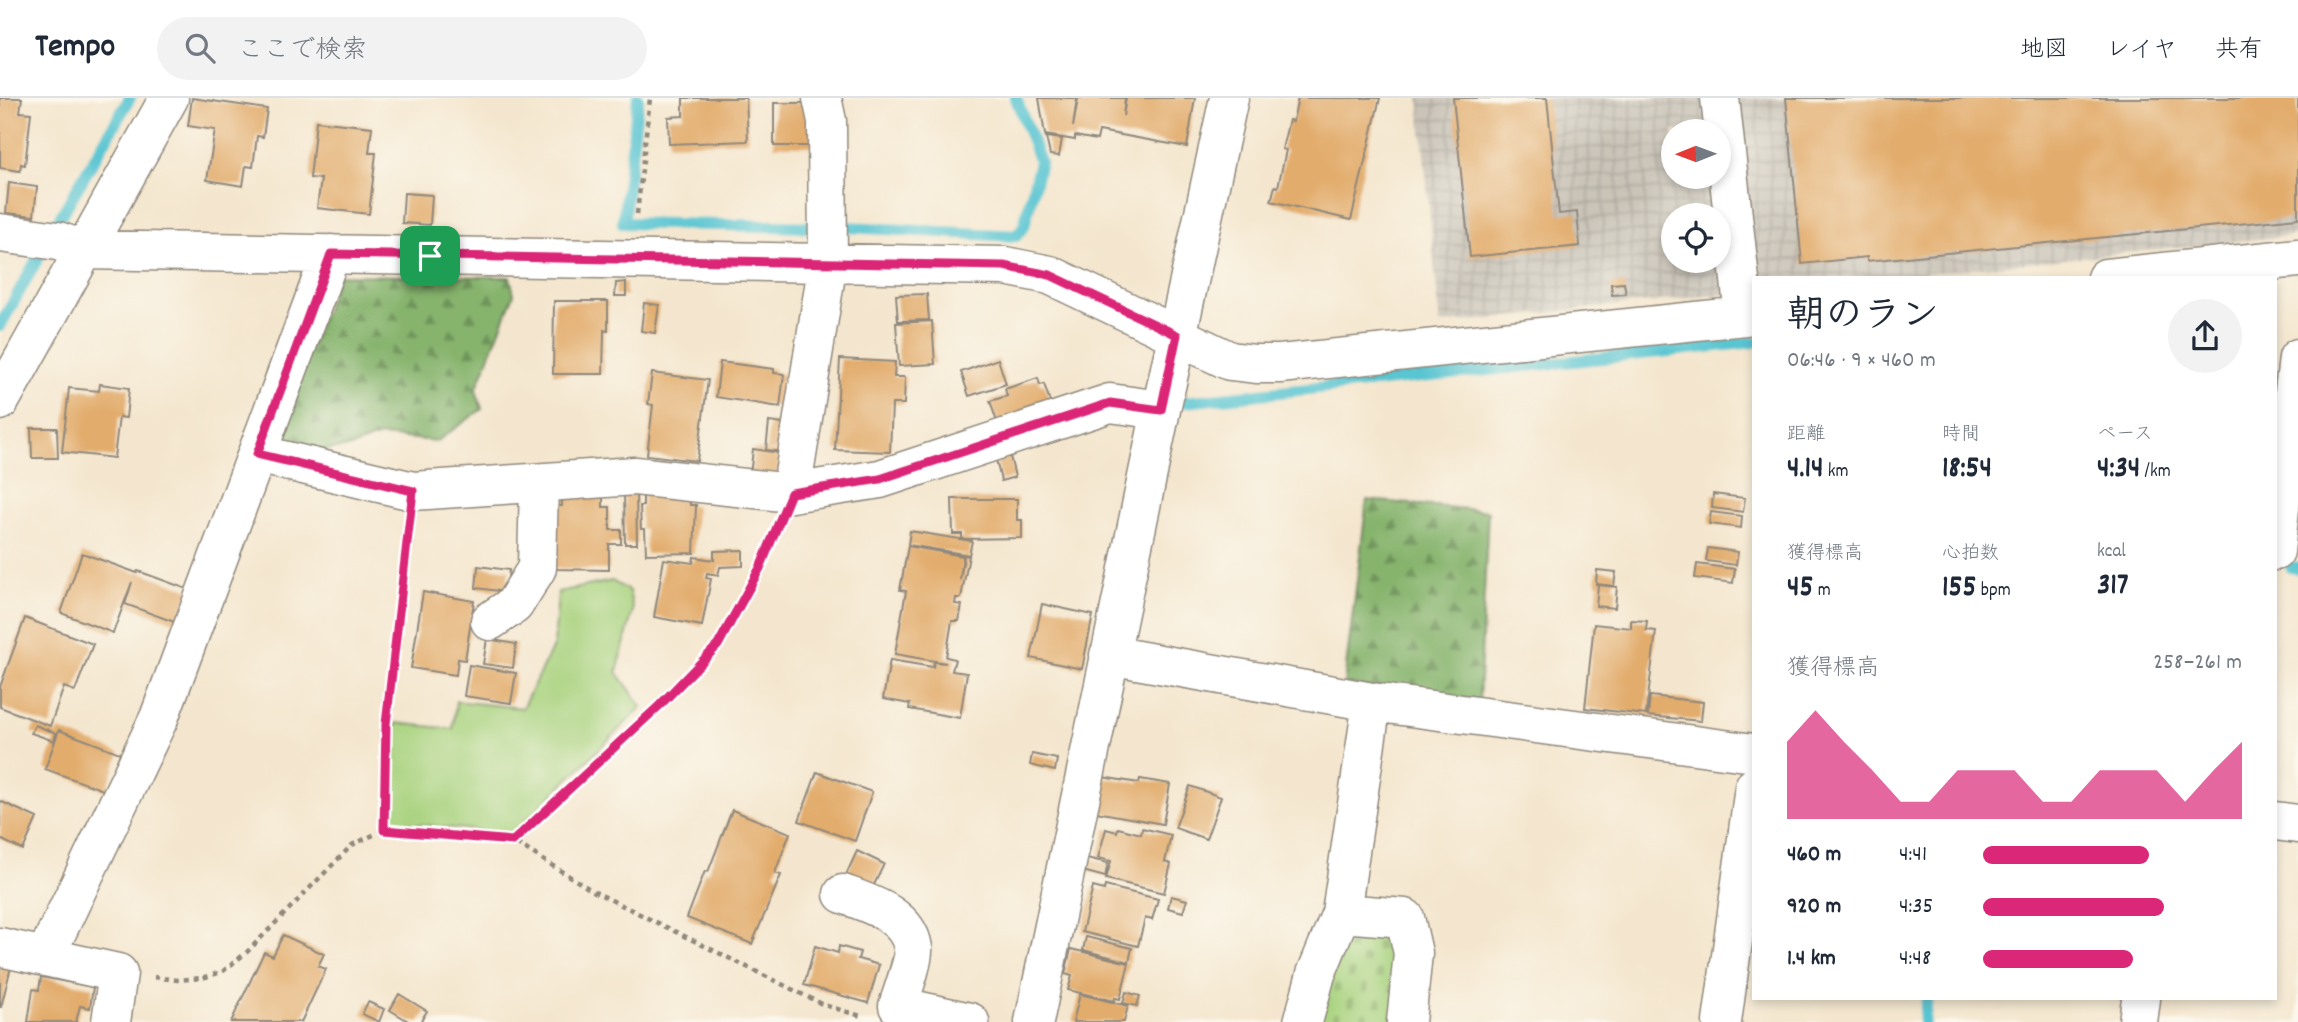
<!DOCTYPE html>
<html lang="ja">
<head>
<meta charset="utf-8">
<style>
	:root { --surface:#fff; --page:#f2f2f3; --text:#1f2937; --muted:#747a83; --line:#e0e1e3; --accent:#db2777 }
	body { margin:0; font-family:Dekko,"Klee One",sans-serif; background:var(--page); color:var(--text); height:100vh; display:flex; flex-direction:column; font-size:26px; white-space:nowrap }
	* { box-sizing:border-box; margin:0 }
	p { font-size:23px; color:var(--muted) }
	.icon { flex:none; width:38px; height:38px; fill:none; stroke:currentColor; stroke-width:2; stroke-linecap:round; stroke-linejoin:round }
	.map { position:relative; flex:1; overflow:hidden }
	.panel { position:absolute; left:1752px; top:178px; width:525px; height:724px; display:flex; flex-direction:column; background:var(--surface); border-radius:0px; box-shadow:0 4px 10px #0003 }
	.panel>* { flex:none }
	.needle { width:46px; rotate:269deg }
	.tools { position:absolute; left:1661px; top:21px; display:grid; gap:14px }
	.tools a { display:grid; place-items:center; width:70px; height:70px; border-radius:50%; background:var(--surface); box-shadow:0 4px 10px #0003; font-size:35px }
	.pin { position:absolute; display:grid; place-items:center; width:60px; height:60px; color:#fff; margin:-30px; border-radius:14px; box-shadow:0 4px 10px #0006 }
	.round { display:grid; place-items:center; flex:none; width:74px; height:74px; border-radius:37px; background:var(--page) }
	.summary { display:flex; align-items:center; justify-content:space-between; height:119px; padding:0 35px }
	h1 { font-size:38px; font-weight:800; line-height:52px }
	.metrics { display:grid; grid-template-columns:repeat(3,1fr); gap:10px; height:119px; padding:7px 35px }
	.metrics div { display:grid; align-content:center }
	.metrics b { font-size:30px; font-weight:800 }
	.metrics small { font-size:19px; font-weight:400 }
	.metrics p { font-size:19px }
	.chart { height:196px; padding:14px 35px }
	.chart p { display:flex; justify-content:space-between }
	.chart svg { width:100%; height:126px; margin-top:7px; fill:var(--accent); opacity:.7 }
	ul { padding:0 35px; list-style:none; font-size:23px }
	li { display:grid; grid-template-columns:112px 84px 1fr; align-items:center; height:52px }
	li i { height:18px; border-radius:9px; background:var(--accent) }
	header { display:flex; align-items:center; gap:42px; box-sizing:border-box; height:98px; padding:0 35px; background:var(--surface); border-bottom:2px solid var(--line) }
	header strong { font-size:33px }
	nav { display:flex; gap:38px; margin-inline-start:auto; font-size:24px }
	.search { width:490px; height:63px; background:var(--page); display:flex; align-items:center; gap:18px; box-sizing:border-box; padding:0 24px; border-radius:38px; color:var(--muted); font-size:26px }
	.map>svg:first-child { display:block }
	.industrial { fill:url(#industrial-grid); fill-rule:evenodd }
	.green { fill:#a8d27e; stroke:#6a7e54; stroke-width:2 }
	.forest { fill:url(#forest-firs); stroke:#58704c; stroke-width:2 }
	.cemetery { fill:url(#cemetery-stones); stroke:#6a7e54; stroke-width:2 }
	.lines { fill:none; stroke-linecap:round; stroke-linejoin:round }
	.stream { stroke:#59c5d2; stroke-width:12 }
	.building { fill:#e2ac6c }
	.minor-casing { stroke:#90887c; stroke-width:41 }
	.path { stroke:#90887c; stroke-width:4.5; stroke-dasharray:5 5; stroke-linecap:butt }
	.minor { stroke:#fff; stroke-width:38 }
	.route-casing { stroke:#fff; stroke-width:14 }
	.route { stroke:#db2777; stroke-width:9 }
</style>
</head>
<body>
<header>
<strong>Tempo</strong>
<div class="search"><svg class="icon" aria-label="search" viewBox="0 0 24 24"><circle cx="10" cy="10" r="6"/><path d="M15 15l6 6"/></svg>ここで検索</div>
<nav><a>地図</a><a>レイヤ</a><a>共有</a></nav>
</header>
<div class="map">
<svg width="2298" height="924" viewBox="0 0 2298 924">
	<defs>
		<pattern id="industrial-grid" width="8" height="8" patternUnits="userSpaceOnUse" patternTransform="scale(1.75)"><rect width="8" height="8" fill="#c9c3b8"/><path d="M0 4h8M4 0v8" fill="none" stroke="#ada89e"/></pattern>
		<pattern id="forest-firs" width="22" height="20" patternUnits="userSpaceOnUse" patternTransform="scale(1.75)"><rect width="22" height="20" fill="#86b46d"/><path d="M5 1l3.5 6h-7zM16 11l3.5 6h-7z" fill="#6e935a"/></pattern>
		<pattern id="cemetery-stones" width="16" height="16" patternUnits="userSpaceOnUse" patternTransform="scale(1.75)"><rect width="16" height="16" fill="#a8d27e"/><path d="M2 7V4a2 2 0 0 1 4 0v3zM10 15v-3a2 2 0 0 1 4 0v3z" fill="#91b46d"/></pattern>
	</defs>
	<rect width="100%" height="100%" fill="#fbf7ec"/>
	<filter id="ink" filterUnits="userSpaceOnUse"><feTurbulence type="fractalNoise" baseFrequency=".0143" numOctaves="2"/><feDisplacementMap in="SourceGraphic" scale="14" xChannelSelector="R" yChannelSelector="G"/><feConvolveMatrix kernelMatrix="1 2 1 2 8 2 1 2 1" color-interpolation-filters="sRGB"/></filter>
	<filter id="wash" filterUnits="userSpaceOnUse"><feTurbulence type="fractalNoise" baseFrequency=".00686" numOctaves="4" result="noise"/><feDisplacementMap in="SourceGraphic" scale="28" xChannelSelector="R" yChannelSelector="G"/><feGaussianBlur stdDeviation="1.57" result="paint"/><feColorMatrix in="noise" values="0 0 0 0 0 0 0 0 0 0 0 0 0 0 0 0 0 1.4 0 .05"/><feComposite in="paint" operator="in"/></filter>
	<g filter="url(#wash)">
		<rect width="100%" height="100%" fill="#f4e6ce"/>
		<path class="industrial" d="M 1419,0 L 2298,0 L 2298,137 L 1879,180 L 1754,180 L 1753,193 L 1440,226 ZM 1673,33 L 1718,33 L 1718,79 L 1673,79 ZM 1673,117 L 1718,117 L 1718,163 L 1673,163 Z"/>
		<path class="green" d="M 612,483 L 629,493 L 633,512 L 617,574 L 642,609 L 512,736 L 386,723 L 396,625 L 453,631 L 456,603 L 522,610 L 554,547 L 558,494 Z"/>
		<path class="forest" d="M 338,177 L 510,179 L 514,196 L 476,292 L 482,311 L 437,343 L 380,338 L 351,349 L 319,353 L 275,343 Z
			M 1367,402 L 1488,413 L 1479,603 L 1344,586 Z"/>
		<path class="cemetery" d="M 1350,822 L 1399,826 L 1399,924 L 1314,924 Z"/>
		<g class="lines">
			<path class="stream" d="M 638,0 L 623,125 L 818,129
				M 58,123 L 130,0
				M 847,129 L 1016,138 L 1024,128 L 1040,64 L 1016,0
				M 0,228 L 40,156
				M 1184,304 L 1754,244
				M 2291,469 L 2298,470
				M 1924,924 L 1927,901"/>
		</g>
		<g id="blocks">
			<path class="building" d="M 0,0 L 22,0 L 20,14 L 31,15 L 25,67 L 21,66 L 20,73 L 0,70 Z
				M 192,0 L 267,11 L 263,39 L 257,38 L 253,69 L 246,68 L 243,88 L 207,82 L 215,32 L 188,28 Z
				M 683,0 L 746,0 L 748,43 L 669,46 L 668,19 L 683,18 Z
				M 1039,0 L 1077,0 L 1073,29 L 1078,0 L 1125,0 L 1123,18 L 1126,0 L 1195,0 L 1187,49 L 1099,33 L 1097,42 L 1075,38 L 1075,42 L 1045,37 Z
				M 1298,0 L 1380,0 L 1351,122 L 1271,103 L 1275,88 L 1278,89 L 1286,52 L 1282,51 L 1289,22 L 1293,23 Z
				M 1453,0 L 1547,0 L 1559,116 L 1577,114 L 1580,148 L 1470,159 Z
				M 1786,0 L 2298,0 L 2298,120 L 1867,163 L 1867,159 L 1802,166 Z
				M 774,5 L 812,5 L 813,48 L 774,48 Z
				M 316,23 L 372,29 L 369,55 L 376,55 L 369,116 L 317,110 L 321,81 L 310,80 Z
				M 1046,39 L 1062,41 L 1059,58 L 1050,57 Z
				M 9,85 L 37,89 L 34,118 L 6,115 Z
				M 404,95 L 432,97 L 430,127 L 402,125 Z
				M 626,184 L 626,198 L 615,198 L 616,185 Z
				M 1624,185 L 1626,196 L 1612,197 L 1611,186 Z
				M 927,196 L 929,222 L 898,223 L 896,197 Z
				M 554,203 L 608,203 L 608,233 L 604,232 L 603,276 L 553,276 Z
				M 644,205 L 659,207 L 655,235 L 641,233 Z
				M 932,223 L 935,266 L 899,268 L 896,225 Z
				M 840,261 L 895,264 L 894,279 L 905,279 L 904,306 L 892,306 L 890,354 L 835,352 Z
				M 998,261 L 1006,286 L 969,298 L 961,274 Z
				M 720,264 L 774,271 L 774,275 L 784,276 L 780,309 L 716,299 Z
				M 652,275 L 708,282 L 697,363 L 647,357 L 653,307 L 648,306 Z
				M 1038,280 L 1040,287 L 1044,286 L 1053,313 L 999,330 L 990,303 L 1007,298 L 1005,291 Z
				M 100,286 L 129,290 L 126,320 L 119,319 L 114,360 L 62,354 L 69,290 L 99,293 Z
				M 769,324 L 791,327 L 787,354 L 766,352 Z
				M 31,330 L 57,330 L 58,360 L 32,360 Z
				M 753,351 L 780,355 L 777,381 L 750,378 Z
				M 1009,354 L 1015,379 L 1001,383 L 995,357 Z
				M 603,391 L 603,409 L 610,409 L 610,432 L 621,432 L 621,446 L 609,446 L 609,472 L 554,471 L 555,408 L 562,408 L 562,394 Z
				M 624,392 L 636,392 L 637,446 L 625,446 Z
				M 684,394 L 684,403 L 690,403 L 690,407 L 696,407 L 694,455 L 646,456 L 645,431 L 641,431 L 640,408 L 643,408 L 643,395 Z
				M 1713,396 L 1745,400 L 1743,414 L 1712,410 Z
				M 952,401 L 1017,401 L 1017,422 L 1022,422 L 1022,440 L 962,441 L 962,436 L 953,436 Z
				M 1711,414 L 1742,418 L 1741,430 L 1709,426 Z
				M 910,433 L 972,443 L 969,457 L 908,447 Z
				M 908,448 L 963,458 L 960,482 L 964,457 L 969,458 L 961,500 L 956,500 L 955,506 L 962,507 L 959,523 L 952,523 L 946,559 L 955,561 L 952,573 L 967,575 L 960,620 L 909,611 L 910,606 L 883,601 L 890,562 L 933,569 L 934,564 L 946,565 L 895,556 L 906,493 L 900,492 Z
				M 1708,450 L 1738,454 L 1736,467 L 1706,463 Z
				M 743,452 L 743,468 L 720,469 L 718,477 L 707,475 L 706,480 L 711,481 L 702,528 L 654,519 L 664,461 L 693,465 L 694,459 L 714,462 L 714,453 Z
				M 82,455 L 137,475 L 138,473 L 190,492 L 177,525 L 125,506 L 132,484 L 113,535 L 61,515 Z
				M 1697,466 L 1735,471 L 1733,485 L 1695,480 Z
				M 478,468 L 509,472 L 506,494 L 476,490 Z
				M 1597,472 L 1616,474 L 1614,488 L 1596,486 Z
				M 1598,487 L 1617,489 L 1615,510 L 1596,508 Z
				M 423,494 L 474,503 L 465,562 L 458,561 L 456,577 L 411,570 Z
				M 1042,506 L 1093,517 L 1082,571 L 1031,560 Z
				M 25,520 L 93,546 L 75,593 L 64,589 L 50,628 L 0,609 L 0,589 Z
				M 1631,522 L 1647,523 L 1646,532 L 1656,533 L 1646,617 L 1585,610 L 1594,526 L 1631,530 Z
				M 487,541 L 516,546 L 513,570 L 483,566 Z
				M 469,567 L 516,575 L 511,605 L 464,598 Z
				M 1650,598 L 1703,604 L 1701,623 L 1648,618 Z
				M 35,627 L 56,635 L 54,643 L 31,635 Z
				M 59,632 L 120,655 L 106,693 L 45,671 Z
				M 1032,656 L 1057,661 L 1055,673 L 1030,667 Z
				M 817,674 L 872,694 L 855,743 L 799,723 Z
				M 1102,679 L 1139,685 L 1140,681 L 1170,686 L 1163,726 L 1096,714 Z
				M 1190,688 L 1221,699 L 1206,741 L 1175,730 Z
				M 0,703 L 37,720 L 23,752 L 0,741 Z
				M 732,712 L 790,735 L 775,775 L 781,777 L 752,846 L 687,820 L 705,773 L 708,774 Z
				M 1118,730 L 1141,736 L 1142,730 L 1171,737 L 1165,764 L 1171,766 L 1164,795 L 1106,781 L 1111,763 L 1098,760 L 1106,731 L 1117,734 Z
				M 857,753 L 884,766 L 873,789 L 846,777 Z
				M 1082,759 L 1108,765 L 1105,779 L 1079,772 Z
				M 1105,788 L 1158,801 L 1152,822 L 1145,820 L 1138,848 L 1082,834 L 1093,789 L 1104,792 Z
				M 1171,798 L 1187,802 L 1183,814 L 1168,810 Z
				M 283,837 L 324,856 L 318,868 L 326,871 L 301,924 L 231,924 L 264,854 L 273,858 Z
				M 1086,839 L 1132,850 L 1129,864 L 1083,852 Z
				M 815,848 L 838,855 L 839,848 L 860,854 L 858,861 L 879,867 L 868,905 L 804,887 Z
				M 1071,851 L 1129,865 L 1120,901 L 1115,900 L 1114,903 L 1068,892 L 1072,878 L 1065,876 Z
				M 0,866 L 11,869 L 1,909 L 0,909 Z
				M 41,879 L 93,889 L 90,910 L 80,908 L 76,924 L 28,924 L 33,891 L 39,892 Z
				M 1126,894 L 1140,898 L 1137,908 L 1123,905 Z
				M 399,896 L 427,913 L 420,924 L 410,924 L 390,912 Z
				M 1080,896 L 1128,908 L 1124,924 L 1073,924 Z
				M 368,904 L 384,911 L 379,924 L 362,916 Z"/>
		</g>
	</g>
	<g filter="url(#ink)">
		<use href="#blocks" fill-opacity="0" stroke="#90887c" stroke-width="2"/>
		<g class="lines">
			<g class="minor-casing">
				<path id="minor" d="M 1720,0 L 1744,218
					M 0,135 L 58,143 L 84,152 L 1005,168 L 1050,177 L 1230,263 L 1256,266 L 1280,266 L 1754,217
					M 2106,180 L 2298,160
					M 0,303 L 169,0
					M 257,356 L 413,393 L 635,378 L 791,395 L 880,381 L 1110,305 L 1161,312
					M 791,395 L 828,164 L 827,23 L 822,0
					M 2275,453 L 2298,260
					M 490,523 L 514,507 L 537,470 L 539,385
					M 1109,557 L 1372,604 L 1754,655
					M 2275,723 L 2298,726
					M 843,796 C 870,806 908,817 913,850 C 915,859 902,896 898,908 L 970,924
					M 1341,815 L 1405,820 L 1413,855 L 1406,924
					M 0,849 L 118,875 L 111,924
					M 45,859 L 159,620 L 331,156
					M 1034,924 L 1161,312 L 1229,0
					M 1303,924 L 1316,876 L 1341,815 L 1372,604
					M 1722,924 L 1754,689
					M 2138,924 L 2141,901"/>
			</g>
			<path class="path" d="M 637,116 L 650,0
				M 384,732 L 386,626 L 409,430
				M 513,743 L 660,607 L 718,547 L 759,470 L 775,433
				M 154,879 L 177,882 L 202,880 L 222,874 L 247,854 L 352,747 L 384,732 L 513,743 L 593,793 L 824,907 L 861,918"/>
			<use href="#minor" class="minor"/>
		</g>
	</g>
	<g class="lines" filter="url(#ink)">
		<g class="route-casing">
			<path id="route" d="M 331,156 L 1004,168 L 1050,177 L 1177,237 L 1161,312 L 1110,305 L 880,381 L 791,395 L 760,470 L 718,547 L 660,607 L 513,743 L 384,732 L 386,626 L 413,393 L 257,356 Z"/>
		</g>
		<use href="#route" class="route"/>
	</g>
</svg>
<div class="tools">
<a><svg class="needle" viewBox="-14 -14 28 28"><path d="M0-13l5 13h-10z" fill="#e53935"/><path d="M0 13l5-13h-10z" fill="#747a83"/></svg></a>
<a><svg class="icon" aria-label="locate" viewBox="0 0 24 24"><circle cx="12" cy="12" r="6"/><path d="M12 2v4M12 18v4M2 12h4M18 12h4"/></svg></a>
</div>
<div class="pin" style="left:430px;top:158px;background:#1e9e55"><svg class="icon" aria-label="arrive" viewBox="0 0 24 24"><path d="M6 21V4h12l-3 4 3 4H6"/></svg></div>
<section class="panel">
<div class="summary"><div><h1>朝のラン</h1><p>06:46 · 9 × 460 m</p></div><a class="round"><svg class="icon" aria-label="share" viewBox="0 0 24 24"><path d="M12 15V3M7 8l5-5 5 5M5 13v7h14v-7"/></svg></a></div>
<div class="metrics">
<div><p>距離</p><b>4.14<small> km</small></b></div>
<div><p>時間</p><b>18:54</b></div>
<div><p>ペース</p><b>4:34<small> /km</small></b></div>
</div>
<div class="metrics">
<div><p>獲得標高</p><b>45<small> m</small></b></div>
<div><p>心拍数</p><b>155<small> bpm</small></b></div>
<div><p>kcal</p><b>317</b></div>
</div>
<div class="chart"><p><span>獲得標高</span>258–261 m</p>
<svg viewBox="0 0 160 44" preserveAspectRatio="none"><path d="M0 44V17L10 6L20 17L30 27L40 38L50 38L60 27L70 27L80 27L90 38L100 38L110 27L120 27L130 27L140 38L150 27L160 17V44z"/></svg>
</div>
<ul>
<li><b>460 m</b>4:41<i style="width:64%"></i></li>
<li><b>920 m</b>4:35<i style="width:70%"></i></li>
<li><b>1.4 km</b>4:48<i style="width:58%"></i></li>
</ul>
</section>
</div>
</body>
</html>
